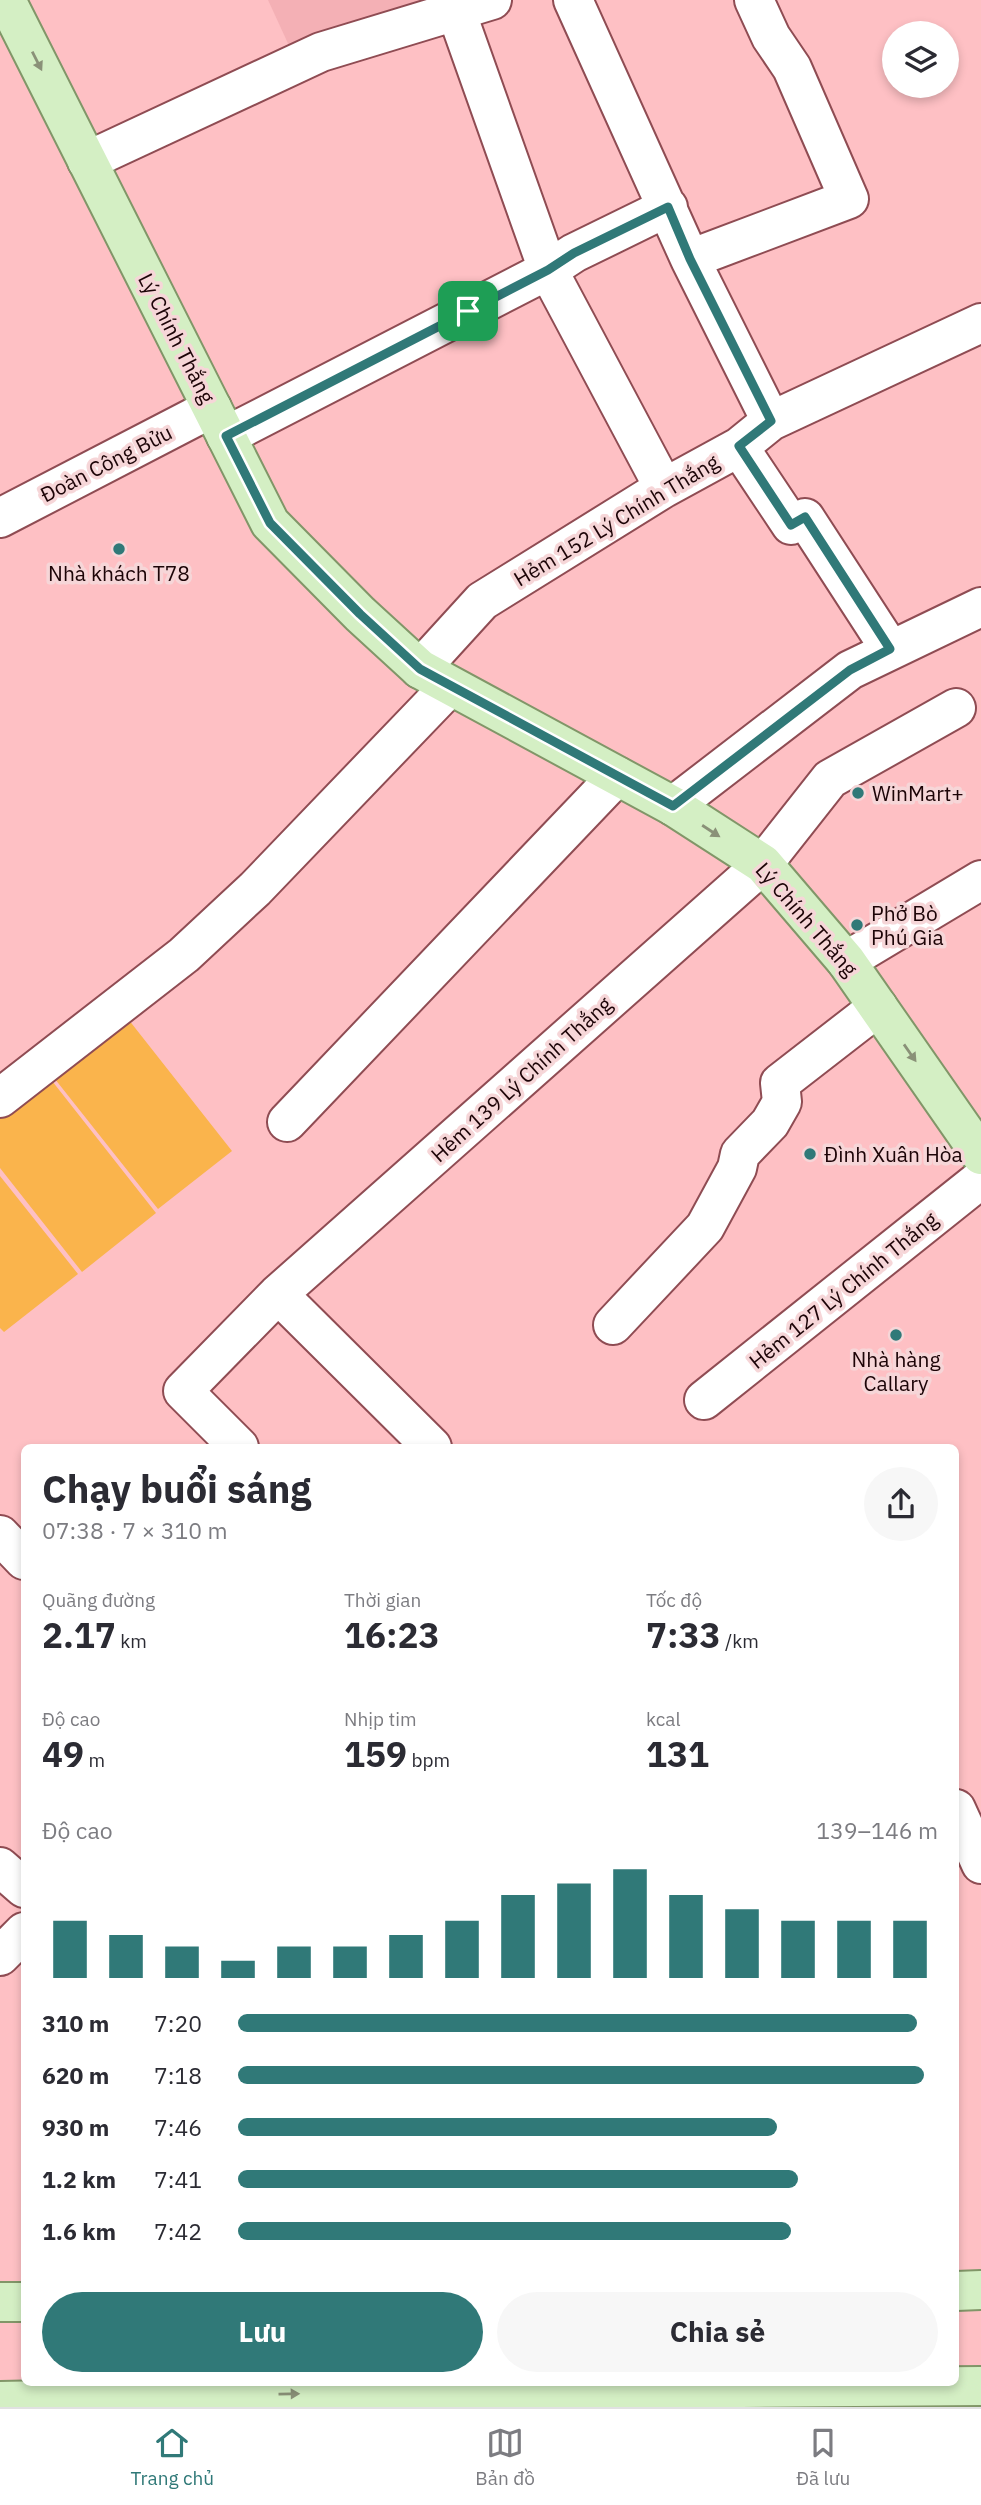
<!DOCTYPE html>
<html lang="vi">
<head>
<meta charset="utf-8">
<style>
	:root { --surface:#fff; --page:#f7f7f7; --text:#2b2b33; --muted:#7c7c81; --line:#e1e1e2; --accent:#307978 }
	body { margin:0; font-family:"IBM Plex Sans",sans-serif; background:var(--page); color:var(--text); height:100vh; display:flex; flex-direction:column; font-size:26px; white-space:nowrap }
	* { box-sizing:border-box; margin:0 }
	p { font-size:23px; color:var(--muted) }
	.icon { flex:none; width:38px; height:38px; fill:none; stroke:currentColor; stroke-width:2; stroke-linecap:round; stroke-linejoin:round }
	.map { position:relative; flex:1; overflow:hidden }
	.panel { position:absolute; left:21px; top:1444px; width:938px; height:942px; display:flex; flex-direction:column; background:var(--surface); border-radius:10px; box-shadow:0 4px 10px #0003 }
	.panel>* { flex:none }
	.fabs { position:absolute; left:882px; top:21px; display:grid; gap:14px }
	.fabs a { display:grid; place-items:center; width:77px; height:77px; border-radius:50%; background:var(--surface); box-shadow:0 4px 10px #0003; font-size:35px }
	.pin { position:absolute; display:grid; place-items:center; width:60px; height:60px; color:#fff; margin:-30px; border-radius:14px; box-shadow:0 4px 10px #0006 }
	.round { display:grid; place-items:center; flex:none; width:74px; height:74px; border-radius:37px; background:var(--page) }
	.summary { display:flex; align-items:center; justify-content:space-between; height:119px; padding:0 21px }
	h1 { font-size:38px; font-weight:700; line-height:52px }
	.metrics { display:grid; grid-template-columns:repeat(3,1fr); gap:10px; height:119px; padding:7px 21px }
	.metrics div { display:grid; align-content:center }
	.metrics b { font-size:35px; font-weight:700 }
	.metrics small { font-size:19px; font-weight:400 }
	.metrics p { font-size:19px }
	.chart { height:196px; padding:14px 21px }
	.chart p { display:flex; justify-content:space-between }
	.chart svg { width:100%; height:126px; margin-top:7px; stroke:var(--accent); stroke-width:6 }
	.button { display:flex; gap:14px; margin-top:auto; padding:14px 21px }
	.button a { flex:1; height:80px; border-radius:42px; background:var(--accent); color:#fff; font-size:28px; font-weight:700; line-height:80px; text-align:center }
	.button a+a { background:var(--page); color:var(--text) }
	ul { padding:0 21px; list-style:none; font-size:23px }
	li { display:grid; grid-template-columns:112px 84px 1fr; align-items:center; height:52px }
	li i { height:18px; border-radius:9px; background:var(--accent) }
	.dock { display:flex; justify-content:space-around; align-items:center; height:98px; border-top:2px solid var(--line); background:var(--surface); font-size:19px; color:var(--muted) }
	.dock a { display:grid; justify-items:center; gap:4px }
	.dock .current { color:var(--accent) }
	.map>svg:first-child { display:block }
	.built { fill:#f4b0b5 }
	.green { fill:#fab44c }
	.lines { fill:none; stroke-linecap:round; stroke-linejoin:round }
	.minor-casing { stroke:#8f4c53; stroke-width:42 }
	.major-casing { stroke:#819668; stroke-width:42 }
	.minor { stroke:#fff; stroke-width:38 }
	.major { stroke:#d4efc4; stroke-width:38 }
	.oneway { fill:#8a9178 }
	.route-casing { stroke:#fff; stroke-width:14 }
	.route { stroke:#307978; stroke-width:9 }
	.poi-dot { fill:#307978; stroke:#f6d6d8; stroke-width:2.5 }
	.labels { text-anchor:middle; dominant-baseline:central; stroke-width:7; stroke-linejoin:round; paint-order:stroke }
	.street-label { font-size:21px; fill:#1c0407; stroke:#f6d6d8 }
	.poi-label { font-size:21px; fill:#1c0407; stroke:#f6d6d8; text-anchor:start }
</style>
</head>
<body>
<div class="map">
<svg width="981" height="2407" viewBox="0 0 981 2407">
	<rect width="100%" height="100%" fill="#fec0c4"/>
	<path class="built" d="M 268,0 L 452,0 L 291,50 Z"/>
	<path class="green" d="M 121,1010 L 232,1151 L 158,1209 L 47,1069 Z
		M 45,1072 L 156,1213 L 82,1272 L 0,1168 L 0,1108 Z
		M 0,1176 L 78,1274 L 4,1332 L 0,1328 Z"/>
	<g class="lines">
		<g class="minor-casing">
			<path id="minor" d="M 573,0 L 690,259 L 771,421
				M 456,11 L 548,270 L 664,488
				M 87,161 L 321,52 L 492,0
				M 690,259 L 849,199 L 792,68 L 771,37 L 754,0
				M 226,436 L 548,270 L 574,253 L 668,207
				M 739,447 L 791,525 L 805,518 L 890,649
				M 0,518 L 212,408
				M 420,669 L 482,601 L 664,488 L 739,447 L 771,421 L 981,323
				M 673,806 L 850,670 L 981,607
				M 846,961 L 981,880
				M 0,1098 L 184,955 L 255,889 L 450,686
				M 287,1122 L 617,776
				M 278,1294 L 432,1447
				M 613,1325 L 705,1227 L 737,1168 L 740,1154 L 770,1123 L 782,1102 L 780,1083 L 878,1007
				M 704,1400 L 981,1179
				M 239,1447 L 183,1391 L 278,1294 L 763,864 L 830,779 L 956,708
				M 0,1535 L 24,1560
				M 956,1809 L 981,1864
				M 0,1867 L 24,1888
				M 0,1956 L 24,1932"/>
		</g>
		<g class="major-casing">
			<path id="major" d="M 6,0 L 270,523 L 360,614 L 420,669 L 673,806 L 763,864 L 846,961 L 981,1155
				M 956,2291 L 981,2290
				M 0,2302 L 24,2302
				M 0,2401 L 503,2390 L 981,2386"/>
		</g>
		<use href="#minor" class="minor"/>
		<use href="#major" class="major"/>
	</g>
	<defs><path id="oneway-solid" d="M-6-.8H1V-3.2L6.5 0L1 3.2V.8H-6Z" transform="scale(1.75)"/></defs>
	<g class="oneway">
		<use href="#oneway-solid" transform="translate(37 61) rotate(63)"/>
		<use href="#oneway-solid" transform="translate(711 831) rotate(33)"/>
		<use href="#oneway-solid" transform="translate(910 1053) rotate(55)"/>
		<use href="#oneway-solid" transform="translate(289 2394) rotate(-1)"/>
	</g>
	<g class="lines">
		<g class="route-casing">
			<path id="route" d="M 668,207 L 690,259 L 771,421 L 739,446 L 791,525 L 805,517 L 890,649 L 850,670 L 673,806 L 420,669 L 360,614 L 270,523 L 226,436 L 548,270 L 574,253 Z"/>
		</g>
		<use href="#route" class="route"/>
	</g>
	<g class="poi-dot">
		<circle cx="119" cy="549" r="7"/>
		<circle cx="858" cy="793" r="7"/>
		<circle cx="857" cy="925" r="7"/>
		<circle cx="810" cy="1154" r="7"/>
		<circle cx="896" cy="1335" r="7"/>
	</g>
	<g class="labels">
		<g class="street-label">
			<text transform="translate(177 338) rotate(63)">Lý Chính Thắng</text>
			<text transform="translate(106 463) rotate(-27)">Đoàn Công Bửu</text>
			<text transform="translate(616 520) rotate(-31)">Hẻm 152 Lý Chính Thắng</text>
			<text transform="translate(807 919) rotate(49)">Lý Chính Thắng</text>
			<text transform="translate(521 1079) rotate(-42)">Hẻm 139 Lý Chính Thắng</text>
			<text transform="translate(843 1290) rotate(-39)">Hẻm 127 Lý Chính Thắng</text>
		</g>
		<g class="poi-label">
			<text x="119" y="573" text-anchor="middle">Nhà khách T78</text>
			<text x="872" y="793">WinMart+</text>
			<text x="871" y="913">Phở Bò<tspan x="871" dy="24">Phú Gia</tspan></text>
			<text x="824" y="1154">Đình Xuân Hòa</text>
			<text x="896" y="1359" text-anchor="middle">Nhà hàng<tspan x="896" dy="24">Callary</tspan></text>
		</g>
	</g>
</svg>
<div class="fabs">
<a><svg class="icon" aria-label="layers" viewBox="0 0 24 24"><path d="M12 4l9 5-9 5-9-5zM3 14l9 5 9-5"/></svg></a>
</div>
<div class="pin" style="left:468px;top:311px;background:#1e9e55"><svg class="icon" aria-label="arrive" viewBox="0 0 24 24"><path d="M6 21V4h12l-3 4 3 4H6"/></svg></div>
<section class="panel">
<div class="summary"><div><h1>Chạy buổi sáng</h1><p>07:38 · 7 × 310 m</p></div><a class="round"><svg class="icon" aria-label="share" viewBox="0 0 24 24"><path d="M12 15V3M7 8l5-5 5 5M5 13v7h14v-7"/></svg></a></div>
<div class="metrics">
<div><p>Quãng đường</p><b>2.17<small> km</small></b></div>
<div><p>Thời gian</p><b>16:23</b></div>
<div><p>Tốc độ</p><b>7:33<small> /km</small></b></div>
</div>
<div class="metrics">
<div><p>Độ cao</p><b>49<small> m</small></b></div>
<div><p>Nhịp tim</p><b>159<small> bpm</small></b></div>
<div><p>kcal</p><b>131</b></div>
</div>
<div class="chart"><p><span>Độ cao</span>139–146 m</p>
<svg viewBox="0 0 160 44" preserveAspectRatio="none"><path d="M5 44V24M15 44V29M25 44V33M35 44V38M45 44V33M55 44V33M65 44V29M75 44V24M85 44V15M95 44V11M105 44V6M115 44V15M125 44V20M135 44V24M145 44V24M155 44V24"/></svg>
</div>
<ul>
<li><b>310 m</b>7:20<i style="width:97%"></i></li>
<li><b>620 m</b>7:18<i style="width:98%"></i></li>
<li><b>930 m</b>7:46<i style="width:77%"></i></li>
<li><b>1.2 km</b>7:41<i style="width:80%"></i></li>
<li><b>1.6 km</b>7:42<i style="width:79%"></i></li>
</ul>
<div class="button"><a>Lưu</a><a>Chia sẻ</a></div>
</section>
</div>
<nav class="dock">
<a class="current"><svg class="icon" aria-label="home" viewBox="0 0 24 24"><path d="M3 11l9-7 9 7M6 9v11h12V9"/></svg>Trang chủ</a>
<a><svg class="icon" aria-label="map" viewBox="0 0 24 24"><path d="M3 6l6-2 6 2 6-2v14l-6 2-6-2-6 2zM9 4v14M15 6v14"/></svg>Bản đồ</a>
<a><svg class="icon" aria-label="saved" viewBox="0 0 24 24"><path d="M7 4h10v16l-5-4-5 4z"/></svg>Đã lưu</a>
</nav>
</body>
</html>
